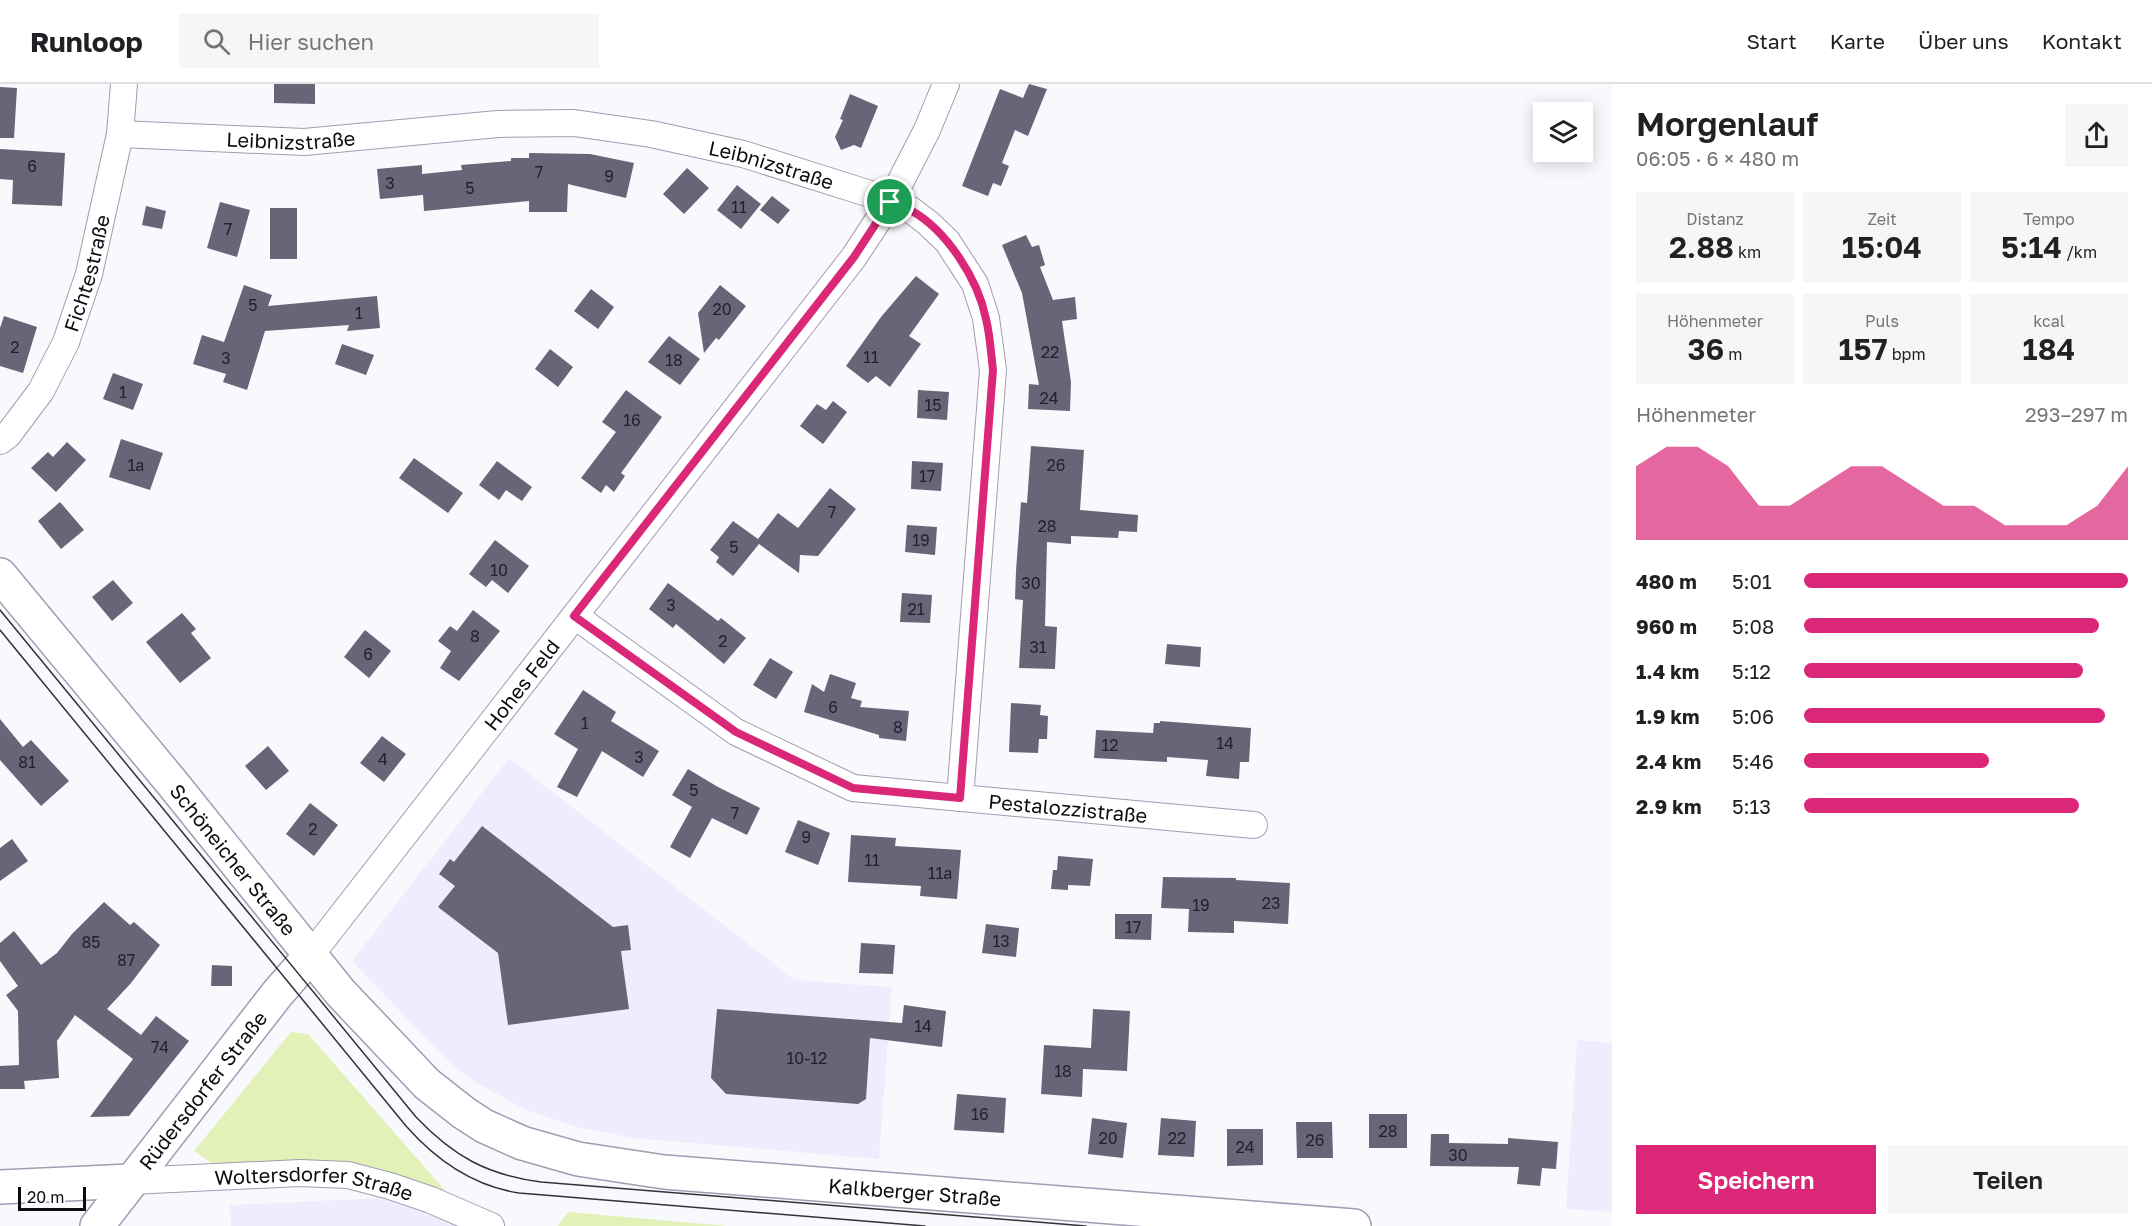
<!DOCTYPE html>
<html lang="de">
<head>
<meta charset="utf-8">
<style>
	:root { --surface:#fff; --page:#f6f6f6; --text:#202124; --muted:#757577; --line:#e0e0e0; --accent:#db2777 }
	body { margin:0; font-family:"Golos Text",sans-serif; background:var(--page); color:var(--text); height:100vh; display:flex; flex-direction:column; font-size:22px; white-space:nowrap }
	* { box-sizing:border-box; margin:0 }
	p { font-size:20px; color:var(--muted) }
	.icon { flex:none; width:33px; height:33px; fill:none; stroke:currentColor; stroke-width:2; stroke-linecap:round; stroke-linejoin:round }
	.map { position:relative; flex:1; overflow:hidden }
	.panel { display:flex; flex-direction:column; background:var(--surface); width:540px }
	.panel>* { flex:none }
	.tools { position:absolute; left:1533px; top:18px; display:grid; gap:12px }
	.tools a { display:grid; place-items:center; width:60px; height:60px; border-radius:0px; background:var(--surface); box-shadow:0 3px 15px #0003; font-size:30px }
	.scale { position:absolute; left:18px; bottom:15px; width:68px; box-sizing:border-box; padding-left:6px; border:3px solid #0c0b12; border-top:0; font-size:16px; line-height:21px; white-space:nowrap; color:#0c0b12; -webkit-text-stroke:4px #fff; paint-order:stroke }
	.pin { position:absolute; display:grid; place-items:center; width:51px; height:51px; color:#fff; margin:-26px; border:3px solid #fff; border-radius:50%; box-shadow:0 2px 6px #0007 }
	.round { display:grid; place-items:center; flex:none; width:63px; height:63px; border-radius:0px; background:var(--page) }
	.summary { display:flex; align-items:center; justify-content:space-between; height:102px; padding:0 24px }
	h1 { font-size:33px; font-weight:600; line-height:45px }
	.figures { display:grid; grid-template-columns:repeat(3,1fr); gap:9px; height:102px; padding:6px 24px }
	.figures div { display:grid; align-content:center; border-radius:0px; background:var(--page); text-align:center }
	.figures b { font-size:30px; font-weight:600 }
	.figures small { font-size:16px; font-weight:400 }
	.figures p { font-size:16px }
	.chart { height:168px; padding:12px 24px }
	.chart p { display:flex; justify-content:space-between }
	.chart svg { width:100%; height:108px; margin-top:6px; fill:var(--accent); opacity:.7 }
	.button { display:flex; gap:12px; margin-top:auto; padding:12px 24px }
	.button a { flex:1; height:69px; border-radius:0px; background:var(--accent); color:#fff; font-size:24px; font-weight:600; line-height:69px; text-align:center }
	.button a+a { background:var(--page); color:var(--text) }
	ul { padding:0 24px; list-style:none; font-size:20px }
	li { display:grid; grid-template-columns:96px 72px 1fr; align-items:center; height:45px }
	li i { height:15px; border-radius:8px; background:var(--accent) }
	header { display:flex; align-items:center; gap:36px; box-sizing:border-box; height:84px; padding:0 30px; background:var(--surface); border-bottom:2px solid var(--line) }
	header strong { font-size:28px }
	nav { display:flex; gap:33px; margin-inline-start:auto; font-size:21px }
	.search { width:420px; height:54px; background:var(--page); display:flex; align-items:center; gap:15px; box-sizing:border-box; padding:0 21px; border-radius:0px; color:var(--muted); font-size:22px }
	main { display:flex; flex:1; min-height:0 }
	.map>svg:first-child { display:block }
	.built { fill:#f0ecfe }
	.green { fill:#e2f1b7 }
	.building { fill:#696478 }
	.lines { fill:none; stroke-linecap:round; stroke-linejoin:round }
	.street-casing { stroke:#a19cb2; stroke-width:28 }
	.secondary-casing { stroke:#a19cb2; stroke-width:36 }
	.street { stroke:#fff; stroke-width:26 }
	.secondary { stroke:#fff; stroke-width:33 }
	.tram { stroke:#333239; stroke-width:1.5 }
	.route-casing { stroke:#fff; stroke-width:12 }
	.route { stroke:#db2777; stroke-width:8 }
	.labels { text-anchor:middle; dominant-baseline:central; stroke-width:4.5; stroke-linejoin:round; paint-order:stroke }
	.number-label { font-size:16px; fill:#23212c }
	.street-label { font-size:20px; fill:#0c0b12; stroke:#fff }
</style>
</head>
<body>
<header>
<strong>Runloop</strong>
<div class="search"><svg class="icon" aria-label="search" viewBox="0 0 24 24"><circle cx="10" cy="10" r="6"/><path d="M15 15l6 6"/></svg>Hier suchen</div>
<nav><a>Start</a><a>Karte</a><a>Über uns</a><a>Kontakt</a></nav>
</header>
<main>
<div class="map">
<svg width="1612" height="1142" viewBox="0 0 1612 1142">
	<rect width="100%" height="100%" fill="#f9f8fd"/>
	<path class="built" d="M 509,674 L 795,896 L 892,903 L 879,1075 L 633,1054 L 577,1043 L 526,1026 L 477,999 L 454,983 L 352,877 Z
		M 1577,956 L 1612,959 L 1612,1128 L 1566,1125 Z
		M 380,1114 L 462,1142 L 231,1142 L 230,1121 Z"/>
	<path class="green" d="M 291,948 L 308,950 L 449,1111 L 220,1085 L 194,1067 Z
		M 568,1128 L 727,1142 L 558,1142 Z"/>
	<path class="building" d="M 274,0 L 315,0 L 315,20 L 274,19 Z
		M 1029,0 L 1047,5 L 1028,52 L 1015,46 L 1002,79 L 1009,82 L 1001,102 L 993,99 L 988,112 L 962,102 L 1000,5 L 1023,14 Z
		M 0,3 L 17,4 L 14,54 L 0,54 Z
		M 850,10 L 878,22 L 861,64 L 854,61 L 841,66 L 835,53 L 843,36 L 840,35 Z
		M 0,65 L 65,69 L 62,122 L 12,120 L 13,96 L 0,95 Z
		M 529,69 L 590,70 L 634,79 L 626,114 L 568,100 L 567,128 L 529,128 L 529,117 L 424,127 L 423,111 L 380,115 L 377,85 L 422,81 L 422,90 L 462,86 L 461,81 L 511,77 L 511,74 L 529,74 Z
		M 687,84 L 709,104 L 684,130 L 663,110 Z
		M 737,101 L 761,120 L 741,145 L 717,126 Z
		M 772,112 L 790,126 L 778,140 L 760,126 Z
		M 220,118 L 250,126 L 237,173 L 207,164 Z
		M 146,122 L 166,127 L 162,145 L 142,141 Z
		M 270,124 L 297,124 L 297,175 L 270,175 Z
		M 1026,151 L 1032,163 L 1039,161 L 1045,181 L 1040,183 L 1053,216 L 1075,213 L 1077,235 L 1062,237 L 1071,298 L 1070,327 L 1028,325 L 1029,300 L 1039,301 L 1022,209 L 1002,161 Z
		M 916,192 L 939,210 L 909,252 L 921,260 L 890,303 L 876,292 L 868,299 L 846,282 L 881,233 Z
		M 244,201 L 272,211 L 268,222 L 377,212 L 380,244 L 347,247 L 349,241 L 265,247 L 247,306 L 223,298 L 226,290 L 193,280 L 202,251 L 224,258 Z
		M 720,201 L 746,222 L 719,256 L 716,254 L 704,269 L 698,229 Z
		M 591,205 L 614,223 L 598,245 L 574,227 Z
		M 4,232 L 37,243 L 23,289 L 0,282 L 0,244 Z
		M 669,252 L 700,275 L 680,301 L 648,278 Z
		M 342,260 L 374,271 L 366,291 L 335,280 Z
		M 550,265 L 573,283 L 558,303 L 535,285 Z
		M 113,289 L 143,300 L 133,326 L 103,315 Z
		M 626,306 L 662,333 L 621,389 L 625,392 L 614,408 L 606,401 L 601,409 L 581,394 L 616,348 L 602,338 Z
		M 918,306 L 949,308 L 947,336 L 917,334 Z
		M 833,317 L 847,328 L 823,360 L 800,342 L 817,320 L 826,326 Z
		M 121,355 L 163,369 L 150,406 L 109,393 Z
		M 67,358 L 86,376 L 56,408 L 31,384 L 48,368 L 53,373 Z
		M 1031,362 L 1084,366 L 1080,426 L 1138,431 L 1137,448 L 1119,447 L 1118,454 L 1071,452 L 1071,460 L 1047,458 L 1045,542 L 1057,543 L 1055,585 L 1019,584 L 1023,516 L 1015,515 L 1016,487 L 1021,418 L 1027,419 Z
		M 414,374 L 463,409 L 448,429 L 399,394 Z
		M 497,377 L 532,403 L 522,417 L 506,406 L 499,416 L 479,401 Z
		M 912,377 L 943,379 L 941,407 L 911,405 Z
		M 830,404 L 856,425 L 818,472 L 800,471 L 799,489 L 759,460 L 733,492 L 716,478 L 719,473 L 710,466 L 733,437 L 758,455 L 778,429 L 798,444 Z
		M 60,418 L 84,446 L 61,465 L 38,437 Z
		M 907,441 L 937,443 L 935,471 L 905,468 Z
		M 495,456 L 529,482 L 508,509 L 492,496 L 486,503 L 469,490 Z
		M 113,496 L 133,519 L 112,537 L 92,513 Z
		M 668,499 L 718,537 L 721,534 L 746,554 L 724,580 L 676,540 L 673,544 L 649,525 Z
		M 902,509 L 932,511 L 930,539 L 900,538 Z
		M 473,526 L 500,547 L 459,597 L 440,584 L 451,567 L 438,557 L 450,542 L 457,547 Z
		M 182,529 L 196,545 L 191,549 L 211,574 L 180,599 L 146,558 Z
		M 365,546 L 391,567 L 369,594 L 344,573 Z
		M 1167,560 L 1201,563 L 1200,583 L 1165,580 Z
		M 770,574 L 793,588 L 776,615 L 753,601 Z
		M 830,590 L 856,599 L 851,614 L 862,617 L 860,623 L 909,627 L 906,657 L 879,654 L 879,651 L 804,628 L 812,600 L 824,608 Z
		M 583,606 L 616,628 L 611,637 L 659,667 L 643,693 L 602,667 L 577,713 L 557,703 L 578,665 L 554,650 Z
		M 1011,619 L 1041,621 L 1040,631 L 1048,632 L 1047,655 L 1039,655 L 1038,669 L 1009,668 Z
		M 0,635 L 23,663 L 31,656 L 69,697 L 41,722 L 0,676 Z
		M 1160,637 L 1251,644 L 1249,678 L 1240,678 L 1239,695 L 1206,692 L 1208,676 L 1167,673 L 1167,678 L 1094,674 L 1096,646 L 1153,649 L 1154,639 L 1160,639 Z
		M 382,652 L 406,670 L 384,698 L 360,679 Z
		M 268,662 L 289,687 L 266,706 L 245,682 Z
		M 688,685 L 718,703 L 760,724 L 747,751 L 712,734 L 690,774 L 670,763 L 692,723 L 672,711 Z
		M 310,719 L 338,741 L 314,772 L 286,750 Z
		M 798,736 L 830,749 L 818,781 L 785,768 Z
		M 482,742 L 613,843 L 628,841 L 631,866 L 621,867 L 629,925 L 508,941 L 498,869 L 438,823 L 455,802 L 439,790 L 450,775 L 454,778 Z
		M 851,751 L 896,754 L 895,762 L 961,766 L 957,815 L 920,812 L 921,802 L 848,798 Z
		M 12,755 L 28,777 L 0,797 L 0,764 Z
		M 1058,772 L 1093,775 L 1090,802 L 1068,801 L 1068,806 L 1051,805 L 1053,786 L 1057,786 Z
		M 1163,793 L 1236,794 L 1236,796 L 1290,799 L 1288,840 L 1234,837 L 1234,849 L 1188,848 L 1189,825 L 1161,824 Z
		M 104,818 L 130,841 L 134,838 L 160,861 L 131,899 L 107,925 L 141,951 L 156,932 L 189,957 L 129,1032 L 90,1033 L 133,975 L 75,931 L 57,957 L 59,994 L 24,997 L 25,1005 L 0,1005 L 0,982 L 19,981 L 18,927 L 6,911 L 18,902 L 0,877 L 0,859 L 14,847 L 41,881 L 57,869 L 72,850 Z
		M 1115,830 L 1152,830 L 1151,856 L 1115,855 Z
		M 986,840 L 1019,844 L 1016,873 L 982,869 Z
		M 861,859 L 895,861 L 893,890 L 859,889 Z
		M 212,881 L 232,882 L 232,902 L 211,902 Z
		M 904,921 L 946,927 L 942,963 L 870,954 L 866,1015 L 858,1020 L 726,1010 L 711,994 L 717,925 L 902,939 Z
		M 1093,925 L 1130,927 L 1127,987 L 1083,985 L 1082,1013 L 1041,1010 L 1044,961 L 1091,964 Z
		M 957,1010 L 1006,1014 L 1004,1049 L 954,1046 Z
		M 1369,1030 L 1407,1030 L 1407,1064 L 1369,1064 Z
		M 1092,1034 L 1127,1039 L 1123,1074 L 1088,1070 Z
		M 1161,1034 L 1196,1037 L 1194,1073 L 1158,1071 Z
		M 1296,1038 L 1332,1038 L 1333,1074 L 1297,1074 Z
		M 1227,1045 L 1263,1045 L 1263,1081 L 1227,1082 Z
		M 1431,1050 L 1449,1050 L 1449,1059 L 1508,1060 L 1508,1054 L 1558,1058 L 1556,1085 L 1542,1084 L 1540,1102 L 1517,1100 L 1519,1083 L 1430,1082 Z"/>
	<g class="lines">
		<g class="street-casing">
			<g id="street">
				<path id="s1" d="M 120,50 L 304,58 L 498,40 L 574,39 L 651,50 L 743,70 L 867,109 L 911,126 L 928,139 L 947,157 L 975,200 L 986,234 L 993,286 L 960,714"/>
				<path id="s2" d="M 0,357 L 8,351 L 41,307 L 66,258 L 89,190 L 120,50 L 124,0"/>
				<path id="s3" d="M 575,532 L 736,648 L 853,704 L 1254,741"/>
				<path id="s4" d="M 310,872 L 854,173 L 890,118 L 927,46 L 946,0"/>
				<path id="s5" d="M 131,1097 L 300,1089 L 348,1091 L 390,1102 L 431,1116 L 491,1142"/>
			</g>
		</g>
		<g class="secondary-casing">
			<g id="secondary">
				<path id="s6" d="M 0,491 L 173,700 L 340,908 L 427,1000 L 464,1029 L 484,1042 L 522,1059 L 578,1075 L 664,1088 L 1354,1142"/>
				<path d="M 0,1103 L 131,1097"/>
				<path id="s7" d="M 97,1142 L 277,910 L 310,872"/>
			</g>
		</g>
		<use href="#street" class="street"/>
		<use href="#secondary" class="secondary"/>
		<path class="tram" d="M 0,526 L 416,1033 C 453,1072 487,1091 541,1098 L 1086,1142
			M 0,546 L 406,1042 C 436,1076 473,1102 519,1109 L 925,1142"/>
	</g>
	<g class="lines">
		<g class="route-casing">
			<path id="route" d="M 890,118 C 897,121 905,123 912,127 C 947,147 978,195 986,235 C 990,251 991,269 993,286 L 960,714 L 853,704 L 736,648 L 574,532 L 854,173 Z"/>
		</g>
		<use href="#route" class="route"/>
	</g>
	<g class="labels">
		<g class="number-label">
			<text x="32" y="82">6</text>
			<text x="539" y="88">7</text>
			<text x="609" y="92">9</text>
			<text x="390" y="99">3</text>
			<text x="470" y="104">5</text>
			<text x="739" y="123">11</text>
			<text x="228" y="145">7</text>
			<text x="253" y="221">5</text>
			<text x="722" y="225">20</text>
			<text x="359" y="229">1</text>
			<text x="15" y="263">2</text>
			<text x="1050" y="268">22</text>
			<text x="871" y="273">11</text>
			<text x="226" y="274">3</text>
			<text x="674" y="276">18</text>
			<text x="123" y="308">1</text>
			<text x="1049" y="314">24</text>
			<text x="933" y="321">15</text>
			<text x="632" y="336">16</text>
			<text x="136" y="381">1a</text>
			<text x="1056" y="381">26</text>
			<text x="927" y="392">17</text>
			<text x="832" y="428">7</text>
			<text x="1047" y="442">28</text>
			<text x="921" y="456">19</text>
			<text x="734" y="463">5</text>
			<text x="499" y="486">10</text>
			<text x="1031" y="499">30</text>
			<text x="671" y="521">3</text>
			<text x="916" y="525">21</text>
			<text x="475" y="552">8</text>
			<text x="723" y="557">2</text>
			<text x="1038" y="563">31</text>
			<text x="368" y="570">6</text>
			<text x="833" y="623">6</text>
			<text x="585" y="639">1</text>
			<text x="898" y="643">8</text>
			<text x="1225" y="659">14</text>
			<text x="1110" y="661">12</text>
			<text x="639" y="673">3</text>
			<text x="383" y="675">4</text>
			<text x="27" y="678">81</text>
			<text x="694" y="706">5</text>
			<text x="735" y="729">7</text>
			<text x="313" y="745">2</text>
			<text x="806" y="753">9</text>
			<text x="872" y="776">11</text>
			<text x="940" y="789">11a</text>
			<text x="1271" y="819">23</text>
			<text x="1201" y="821">19</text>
			<text x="1133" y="843">17</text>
			<text x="1001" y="857">13</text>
			<text x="91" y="858">85</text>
			<text x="126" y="876">87</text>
			<text x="923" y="942">14</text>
			<text x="160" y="963">74</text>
			<text x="807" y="974">10-12</text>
			<text x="1063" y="987">18</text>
			<text x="980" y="1030">16</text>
			<text x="1388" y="1047">28</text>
			<text x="1108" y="1054">20</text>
			<text x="1177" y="1054">22</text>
			<text x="1315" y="1056">26</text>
			<text x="1245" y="1063">24</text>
			<text x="1458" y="1071">30</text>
		</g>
		<g class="street-label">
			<text stroke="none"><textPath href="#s1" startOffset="171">Leibnizstraße</textPath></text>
			<text stroke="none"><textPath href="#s1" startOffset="657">Leibnizstraße</textPath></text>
			<text stroke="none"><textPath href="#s2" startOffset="192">Fichtestraße</textPath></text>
			<text stroke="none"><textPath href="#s4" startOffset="344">Hohes Feld</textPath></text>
			<text stroke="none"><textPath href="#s3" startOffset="544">Pestalozzistraße</textPath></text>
			<text stroke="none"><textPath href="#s6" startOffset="368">Schöneicher Straße</textPath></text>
			<text stroke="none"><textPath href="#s7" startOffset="172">Rüdersdorfer Straße</textPath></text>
			<text stroke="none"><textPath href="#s5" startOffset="184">Woltersdorfer Straße</textPath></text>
			<text stroke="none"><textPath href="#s6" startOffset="1174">Kalkberger Straße</textPath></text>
		</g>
	</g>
</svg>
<div class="tools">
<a><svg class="icon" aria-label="layers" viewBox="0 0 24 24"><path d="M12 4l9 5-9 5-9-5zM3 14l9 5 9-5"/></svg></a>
</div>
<div class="scale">20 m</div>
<div class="pin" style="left:890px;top:118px;background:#1e9e55"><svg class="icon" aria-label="arrive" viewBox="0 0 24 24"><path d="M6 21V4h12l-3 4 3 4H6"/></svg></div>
</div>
<section class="panel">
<div class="summary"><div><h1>Morgenlauf</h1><p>06:05 · 6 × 480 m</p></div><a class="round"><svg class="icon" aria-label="share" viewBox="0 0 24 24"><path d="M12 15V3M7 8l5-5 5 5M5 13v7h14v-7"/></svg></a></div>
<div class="figures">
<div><p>Distanz</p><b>2.88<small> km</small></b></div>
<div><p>Zeit</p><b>15:04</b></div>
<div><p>Tempo</p><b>5:14<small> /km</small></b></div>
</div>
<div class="figures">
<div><p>Höhenmeter</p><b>36<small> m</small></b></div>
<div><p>Puls</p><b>157<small> bpm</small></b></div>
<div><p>kcal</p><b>184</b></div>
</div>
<div class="chart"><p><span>Höhenmeter</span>293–297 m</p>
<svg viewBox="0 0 160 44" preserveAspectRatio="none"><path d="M0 44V14L10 6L20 6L30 14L40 30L50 30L60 22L70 14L80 14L90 22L100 30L110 30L120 38L130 38L140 38L150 30L160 14V44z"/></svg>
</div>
<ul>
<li><b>480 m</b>5:01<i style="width:100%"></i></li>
<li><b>960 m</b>5:08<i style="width:91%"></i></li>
<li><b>1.4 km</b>5:12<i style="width:86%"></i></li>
<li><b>1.9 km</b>5:06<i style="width:93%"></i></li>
<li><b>2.4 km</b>5:46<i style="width:57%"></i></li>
<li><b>2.9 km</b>5:13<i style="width:85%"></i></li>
</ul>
<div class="button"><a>Speichern</a><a>Teilen</a></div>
</section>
</main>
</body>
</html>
